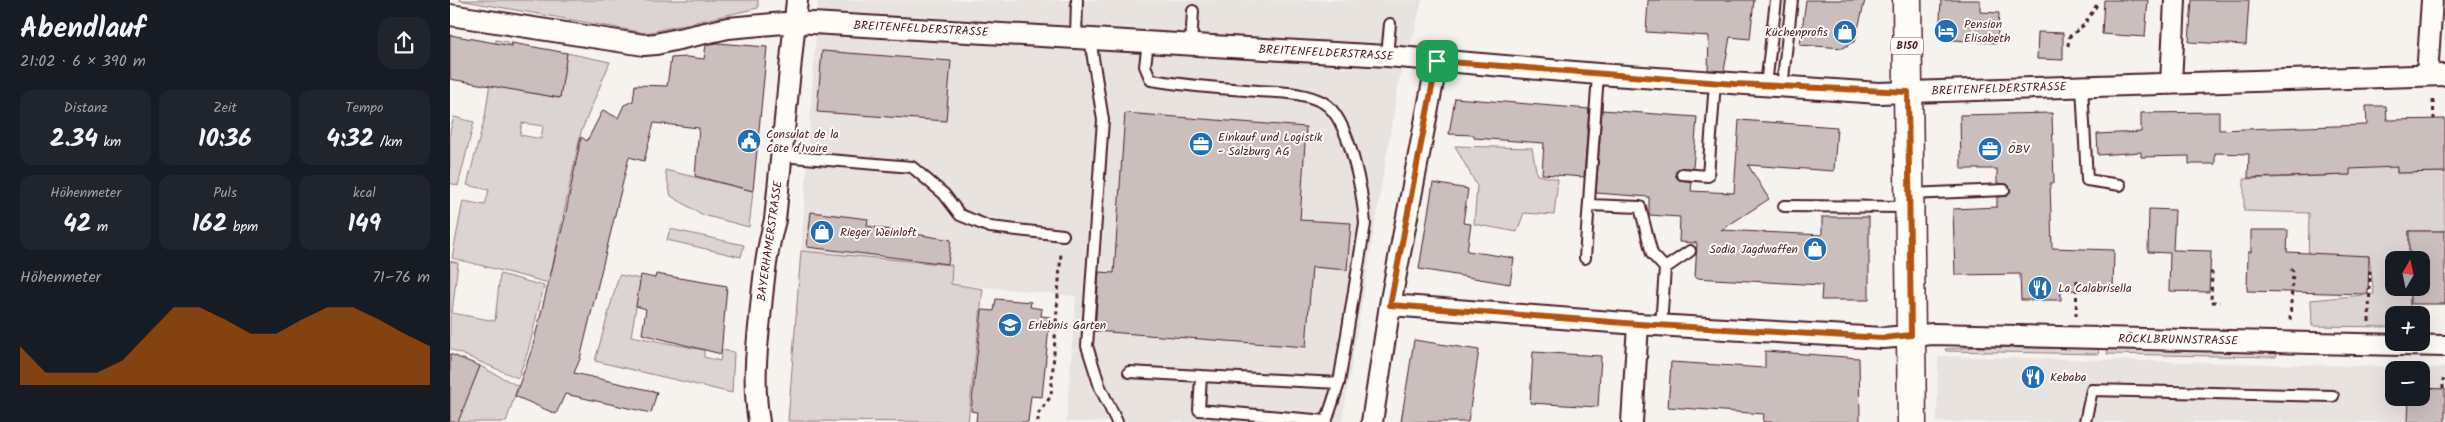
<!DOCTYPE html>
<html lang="de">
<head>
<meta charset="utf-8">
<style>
	:root { --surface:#171b24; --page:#20242c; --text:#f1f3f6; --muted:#9ea1a6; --accent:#b45309 }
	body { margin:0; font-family:Kalam,sans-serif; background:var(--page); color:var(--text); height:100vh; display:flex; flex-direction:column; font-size:19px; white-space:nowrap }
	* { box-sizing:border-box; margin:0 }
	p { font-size:16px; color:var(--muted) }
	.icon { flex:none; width:28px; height:28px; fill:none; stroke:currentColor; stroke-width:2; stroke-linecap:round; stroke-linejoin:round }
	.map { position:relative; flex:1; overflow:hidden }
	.details { display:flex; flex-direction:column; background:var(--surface); width:450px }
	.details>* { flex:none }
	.needle { width:32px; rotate:9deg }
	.buttons { position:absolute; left:1935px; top:251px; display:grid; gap:10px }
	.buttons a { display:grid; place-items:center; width:45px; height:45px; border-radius:10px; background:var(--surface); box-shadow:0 5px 20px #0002; font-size:25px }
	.pin { position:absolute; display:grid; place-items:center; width:42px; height:42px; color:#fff; margin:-21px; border-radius:10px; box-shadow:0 2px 8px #0006 }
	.round { display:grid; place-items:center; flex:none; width:52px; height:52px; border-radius:15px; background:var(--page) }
	.summary { display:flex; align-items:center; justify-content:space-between; height:85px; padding:0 20px }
	h1 { font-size:28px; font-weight:700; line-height:38px }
	.metrics { display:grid; grid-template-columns:repeat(3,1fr); gap:8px; height:85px; padding:5px 20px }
	.metrics div { display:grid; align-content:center; border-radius:12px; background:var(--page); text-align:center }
	.metrics b { font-size:25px; font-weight:700 }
	.metrics small { font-size:14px; font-weight:400 }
	.metrics p { font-size:14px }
	.chart { height:140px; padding:10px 20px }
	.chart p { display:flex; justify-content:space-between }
	.chart svg { width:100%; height:90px; margin-top:5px; fill:var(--accent); opacity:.7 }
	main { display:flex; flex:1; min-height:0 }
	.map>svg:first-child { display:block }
	.built { fill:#e9e3e0; fill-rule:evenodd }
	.green { fill:#dcd4d2; stroke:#937a7e; fill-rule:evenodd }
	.building { fill:#cbbfbe; stroke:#4a1f2b }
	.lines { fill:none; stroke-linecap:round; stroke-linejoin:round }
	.service-casing { stroke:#4a1f2b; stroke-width:14 }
	.minor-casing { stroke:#4a1f2b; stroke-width:24 }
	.primary-casing { stroke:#4a1f2b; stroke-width:31 }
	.path { stroke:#4a1f2b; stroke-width:3; stroke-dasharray:4 4; stroke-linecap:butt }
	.service { stroke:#fdfcf7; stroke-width:10 }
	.minor { stroke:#fdfcf7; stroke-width:20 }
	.primary { stroke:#fdfcf7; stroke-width:28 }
	.route-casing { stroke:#fff; stroke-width:10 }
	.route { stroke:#b45309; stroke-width:6 }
	.labels { text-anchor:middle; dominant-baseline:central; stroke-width:4; stroke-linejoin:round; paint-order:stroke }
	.shield { fill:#fdfcf7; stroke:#806168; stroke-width:1 }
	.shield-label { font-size:11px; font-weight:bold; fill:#4a1f2b }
	.poi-label { font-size:12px; fill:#4a1f2b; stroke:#fdfcf7; text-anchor:start }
	.street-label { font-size:12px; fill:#4a1f2b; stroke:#fdfcf7 }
</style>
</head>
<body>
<main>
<section class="details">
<div class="summary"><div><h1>Abendlauf</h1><p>21:02 · 6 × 390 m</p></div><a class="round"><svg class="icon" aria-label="share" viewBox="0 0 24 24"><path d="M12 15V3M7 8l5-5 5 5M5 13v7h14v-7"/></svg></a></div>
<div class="metrics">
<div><p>Distanz</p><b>2.34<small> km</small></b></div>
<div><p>Zeit</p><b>10:36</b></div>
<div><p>Tempo</p><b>4:32<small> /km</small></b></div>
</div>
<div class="metrics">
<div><p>Höhenmeter</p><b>42<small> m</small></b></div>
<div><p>Puls</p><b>162<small> bpm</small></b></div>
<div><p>kcal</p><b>149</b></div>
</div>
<div class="chart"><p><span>Höhenmeter</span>71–76 m</p>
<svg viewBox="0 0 160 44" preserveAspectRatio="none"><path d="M0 44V25L10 38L20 38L30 38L40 32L50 19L60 6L70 6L80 12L90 19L100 19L110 12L120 6L130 6L140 12L150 19L160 25V44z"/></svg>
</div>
</section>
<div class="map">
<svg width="1995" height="422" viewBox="0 0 1995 422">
	<rect width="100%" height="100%" fill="#f6f3ef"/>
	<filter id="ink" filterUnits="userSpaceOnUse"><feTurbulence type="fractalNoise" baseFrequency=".02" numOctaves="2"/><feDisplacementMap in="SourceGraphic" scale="10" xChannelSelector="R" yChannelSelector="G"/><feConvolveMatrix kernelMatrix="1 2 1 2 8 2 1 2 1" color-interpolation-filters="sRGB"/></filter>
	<g filter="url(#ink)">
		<path class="built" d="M 368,0 L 972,0 L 965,30 L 949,81 L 892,422 L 616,422 L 626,296 L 501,284 L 502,265 L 351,251 Z
			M 1488,356 L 1995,368 L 1995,422 L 1487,422 ZM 1944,370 L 1971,370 L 1971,398 L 1944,398 Z"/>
		<path class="green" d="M 9,0 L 308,0 L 308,8 L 196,33 Z
			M 46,40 L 62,43 L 55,88 L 109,98 L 117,53 L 160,62 L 131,132 L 99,283 L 2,258 L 13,201 L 35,205 L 39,190 L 17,185 L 35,117 ZM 72,123 L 93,126 L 91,139 L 70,135 Z
			M 4,117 L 24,122 L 8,186 L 0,183 L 0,131 Z
			M 1898,135 L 1947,167 L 1947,173 L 1995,172 L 1995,231 L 1959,231 L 1959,260 L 1944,260 L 1944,288 L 1960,288 L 1960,315 L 1944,315 L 1944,327 L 1862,326 L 1861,300 L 1924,294 L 1919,256 L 1878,255 L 1858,269 L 1859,213 L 1794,211 L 1794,179 L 1900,175 Z
			M 1005,146 L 1082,148 L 1087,175 L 1108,179 L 1104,215 L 1074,213 L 1067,232 L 1024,224 L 1027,186 Z
			M 215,170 L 303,191 L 299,227 L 253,215 L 221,196 Z
			M 220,229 L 294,245 L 291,257 L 217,240 Z
			M 351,251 L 502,265 L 501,284 L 533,289 L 518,422 L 338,421 Z
			M 0,261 L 8,263 L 2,313 L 45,321 L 50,274 L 94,286 L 78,351 L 68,378 L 0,349 Z
			M 169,275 L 191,279 L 181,336 L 254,350 L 254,357 L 270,361 L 272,350 L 284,352 L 282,393 L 145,361 Z
			M 1529,347 L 1648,349 L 1649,354 L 1496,351 L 1495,349 Z
			M 1658,349 L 1827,352 L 1826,357 L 1657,354 Z
			M 30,366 L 68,386 L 56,422 L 0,422 L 0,414 L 9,418 Z"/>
		<path class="building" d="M 1198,0 L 1304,0 L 1300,39 L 1280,37 L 1274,71 L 1258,70 L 1259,36 L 1196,32 Z
			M 1356,0 L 1415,0 L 1405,41 L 1393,48 L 1350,45 Z
			M 1491,0 L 1530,0 L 1530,12 L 1549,13 L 1547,43 L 1489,39 Z
			M 1654,0 L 1698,0 L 1695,37 L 1652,34 Z
			M 1742,0 L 1799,0 L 1796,45 L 1739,42 Z
			M 1588,32 L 1613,33 L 1613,60 L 1587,59 Z
			M 0,35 L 62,46 L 62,43 L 117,53 L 110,98 L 0,79 Z
			M 267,43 L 317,47 L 303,191 L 245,176 L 249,128 L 204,123 L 194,161 L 179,157 L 130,359 L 124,373 L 207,392 L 201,413 L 115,394 L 106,414 L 65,396 L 82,349 L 115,217 L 131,137 L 137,141 L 153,110 L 168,118 L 174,105 L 183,101 L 185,85 L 217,86 L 221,58 L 237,57 L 254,59 L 256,45 Z
			M 372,51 L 501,61 L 496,121 L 367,112 Z
			M 1005,98 L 1139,109 L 1134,177 L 1092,174 L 1094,143 L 1024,138 L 1024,135 L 999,134 Z
			M 1916,106 L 1936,106 L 1937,120 L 1995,119 L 1995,172 L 1947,173 L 1947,167 L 1900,169 L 1900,175 L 1798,178 L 1799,154 L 1765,153 L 1765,164 L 1739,164 L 1739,156 L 1691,157 L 1691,152 L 1648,155 L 1647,134 L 1691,132 L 1691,113 L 1769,112 L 1769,130 L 1823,128 L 1917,125 Z
			M 1152,110 L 1247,117 L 1243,168 L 1230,168 L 1225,174 L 1229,180 L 1242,182 L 1241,191 L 1284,193 L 1289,120 L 1387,127 L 1384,171 L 1298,165 L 1319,199 L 1271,230 L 1372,235 L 1372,217 L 1419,217 L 1419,300 L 1371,300 L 1372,285 L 1245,278 L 1247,243 L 1229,242 L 1230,217 L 1199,215 L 1199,197 L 1146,193 Z
			M 675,113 L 856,127 L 850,220 L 901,223 L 897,270 L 862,267 L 856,347 L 645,331 L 649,272 L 664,273 Z
			M 1602,113 L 1604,183 L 1600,183 L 1602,248 L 1664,250 L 1663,291 L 1611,290 L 1611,300 L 1571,300 L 1570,274 L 1505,275 L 1503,209 L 1547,207 L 1547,197 L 1557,196 L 1561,190 L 1557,184 L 1547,183 L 1547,169 L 1511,169 L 1510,115 Z
			M 983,183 L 1018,189 L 1013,223 L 1021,224 L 1017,251 L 1064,258 L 1060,284 L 969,269 Z
			M 1699,209 L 1725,210 L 1723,250 L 1761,251 L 1759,292 L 1719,291 L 1720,253 L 1698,252 Z
			M 361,212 L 418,219 L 417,226 L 501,240 L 498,264 L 357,247 Z
			M 1801,230 L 1838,230 L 1837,252 L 1919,256 L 1918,294 L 1797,291 L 1798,252 L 1801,252 Z
			M 1959,231 L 1995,231 L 1995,304 L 1960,304 L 1960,288 L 1971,288 L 1971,260 L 1959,260 Z
			M 206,274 L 277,286 L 271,354 L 192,334 L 196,309 L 186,306 L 191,275 L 205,278 Z
			M 546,299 L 581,302 L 580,307 L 592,309 L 591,316 L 600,317 L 592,397 L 581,396 L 578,422 L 526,422 L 527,412 L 521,411 L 532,310 L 544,311 Z
			M 964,340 L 1029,350 L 1018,422 L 951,422 Z
			M 1315,351 L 1409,358 L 1410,422 L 1313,422 L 1314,414 L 1218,407 L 1221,362 L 1315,368 Z
			M 1083,352 L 1151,356 L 1148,407 L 1080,403 Z
			M 0,354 L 30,366 L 8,422 L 0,422 Z
			M 1971,388 L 1995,389 L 1995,422 L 1958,422 L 1959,398 L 1971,398 Z"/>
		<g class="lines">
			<g class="service-casing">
				<path id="service" d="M 626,38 L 627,0
					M 640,39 L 653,120 L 637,346 L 650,387 L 667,422
					M 698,42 L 695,66 L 701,80 C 732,85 764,88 796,90 C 822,93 851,90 874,103 C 900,119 913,195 915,224 L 889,383 L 876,422
					M 741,45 L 743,11
					M 937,56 L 940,24
					M 1316,85 L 1326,0
					M 1632,86 L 1637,180 L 1670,185
					M 1332,87 L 1342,0
					M 331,156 L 462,167 L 494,194 L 510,215 L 540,227 L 613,235
					M 1232,174 L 1258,176 L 1265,82
					M 1460,194 L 1554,190
					M 1139,205 L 1190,207 L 1202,254 L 1215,268 L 1211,326
					M 1334,206 L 1458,207
					M 1135,258 L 1148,74
					M 1215,268 L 1240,251
					M 679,372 L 751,376
					M 876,421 L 749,410 L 751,376 L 889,383
					M 1635,422 L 1642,390 L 1883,396"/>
			</g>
			<g class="minor-casing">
				<path id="minor" d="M 0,15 L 194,45 L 206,44 L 278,28 L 345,22 L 937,56 L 1148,74 L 1429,93 L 1995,75
					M 1977,76 L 1982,0
					M 1721,84 L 1725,0
					M 940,305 L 1188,324 L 1433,338 L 1483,334 L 1995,346
					M 309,422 C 303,387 306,353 310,318 C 313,285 316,252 325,220 L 347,0
					M 922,422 L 940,305 L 987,61
					M 1182,422 L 1188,324"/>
			</g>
			<g class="primary-casing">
				<path id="primary" d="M 1457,0 L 1462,422"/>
			</g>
			<path class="path" d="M 1618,46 L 1619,37 L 1634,25 L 1648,3
				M 1983,100 L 1984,119
				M 1760,272 L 1762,273 L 1761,302 L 1770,302
				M 1918,272 L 1920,272 L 1919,322
				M 1626,316 L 1627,280 L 1629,280
				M 1840,320 L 1843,271 L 1841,269
				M 1993,389 L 1993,379
				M 588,422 L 588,414 L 601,396 L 611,252"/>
			<use href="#service" class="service"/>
			<use href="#minor" class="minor"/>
			<use href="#primary" class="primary"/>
		</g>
	</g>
	<g class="lines" filter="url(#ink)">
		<g class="route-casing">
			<path id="route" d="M 987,61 L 1285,84 L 1458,92 L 1461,335 L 1433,338 L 1188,324 L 940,305 Z"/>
		</g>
		<use href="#route" class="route"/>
	</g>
	<defs>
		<g id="hotel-disc" transform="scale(1.25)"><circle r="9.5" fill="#1f6fb2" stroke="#fdfcf7"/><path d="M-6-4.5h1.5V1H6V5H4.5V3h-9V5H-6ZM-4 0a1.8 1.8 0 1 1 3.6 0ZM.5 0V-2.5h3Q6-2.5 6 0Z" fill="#fff"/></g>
		<g id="shop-disc" transform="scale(1.25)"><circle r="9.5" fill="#1f6fb2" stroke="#fdfcf7"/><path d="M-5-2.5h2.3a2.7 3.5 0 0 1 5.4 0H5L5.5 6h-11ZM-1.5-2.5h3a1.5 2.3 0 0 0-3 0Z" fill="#fff"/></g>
		<g id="civic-disc" transform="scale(1.25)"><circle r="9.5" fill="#1f6fb2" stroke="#fdfcf7"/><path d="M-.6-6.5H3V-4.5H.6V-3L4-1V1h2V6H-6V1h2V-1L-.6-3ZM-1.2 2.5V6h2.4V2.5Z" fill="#fff"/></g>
		<g id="office-disc" transform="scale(1.25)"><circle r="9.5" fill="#1f6fb2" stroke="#fdfcf7"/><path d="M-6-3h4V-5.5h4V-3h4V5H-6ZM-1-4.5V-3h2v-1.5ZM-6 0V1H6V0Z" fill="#fff"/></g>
		<g id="restaurant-disc" transform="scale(1.25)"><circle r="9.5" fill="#1f6fb2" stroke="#fdfcf7"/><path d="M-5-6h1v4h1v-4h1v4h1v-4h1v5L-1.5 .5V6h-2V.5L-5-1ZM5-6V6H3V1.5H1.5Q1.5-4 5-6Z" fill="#fff"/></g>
		<g id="school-disc" transform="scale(1.25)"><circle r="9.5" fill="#1f6fb2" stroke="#fdfcf7"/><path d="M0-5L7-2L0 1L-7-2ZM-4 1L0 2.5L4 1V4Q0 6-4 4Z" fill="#fff"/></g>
	</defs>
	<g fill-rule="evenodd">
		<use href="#hotel-disc" x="1496" y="31"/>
		<use href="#shop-disc" x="1395" y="32"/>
		<use href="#civic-disc" x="299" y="141"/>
		<use href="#office-disc" x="751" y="144"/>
		<use href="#office-disc" x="1540" y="149"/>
		<use href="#shop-disc" x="372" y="232"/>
		<use href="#shop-disc" x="1365" y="249"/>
		<use href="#restaurant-disc" x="1590" y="288"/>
		<use href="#school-disc" x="560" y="325"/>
		<use href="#restaurant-disc" x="1583" y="377"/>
	</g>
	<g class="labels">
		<rect class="shield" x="1441" y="37.5" width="32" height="17" rx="4"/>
		<g class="shield-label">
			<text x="1457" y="46">B150</text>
		</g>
		<g class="poi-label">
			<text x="1514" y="24">Pension<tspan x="1514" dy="14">Elisabeth</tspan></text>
			<text x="1378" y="32" text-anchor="end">Küchenprofis</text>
			<text x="316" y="134">Consulat de la<tspan x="316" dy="14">Côte d'Ivoire</tspan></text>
			<text x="768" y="137">Einkauf und Logistik<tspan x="768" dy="14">- Salzburg AG</tspan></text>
			<text x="1558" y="149">ÖBV</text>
			<text x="390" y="232">Rieger Weinloft</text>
			<text x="1348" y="249" text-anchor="end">Sodia Jagdwaffen</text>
			<text x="1608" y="288">La Calabrisella</text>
			<text x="578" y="325">Erlebnis Garten</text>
			<text x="1600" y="377">Kebaba</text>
		</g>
		<g class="street-label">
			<text transform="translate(471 29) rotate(3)">BREITENFELDERSTRASSE</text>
			<text transform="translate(876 53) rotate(3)">BREITENFELDERSTRASSE</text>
			<text transform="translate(1549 89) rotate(-2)">BREITENFELDERSTRASSE</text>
			<text transform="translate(320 241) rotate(-82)">BAYERHAMERSTRASSE</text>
			<text transform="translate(1728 340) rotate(1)">RÖCKLBRUNNSTRASSE</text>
		</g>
	</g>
</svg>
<div class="buttons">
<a><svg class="needle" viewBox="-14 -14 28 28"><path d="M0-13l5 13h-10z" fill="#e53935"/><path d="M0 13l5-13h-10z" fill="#9ea1a6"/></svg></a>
<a>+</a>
<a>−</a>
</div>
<div class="pin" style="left:987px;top:61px;background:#1e9e55"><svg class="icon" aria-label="arrive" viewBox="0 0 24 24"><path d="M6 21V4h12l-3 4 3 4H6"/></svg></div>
</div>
</main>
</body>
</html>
